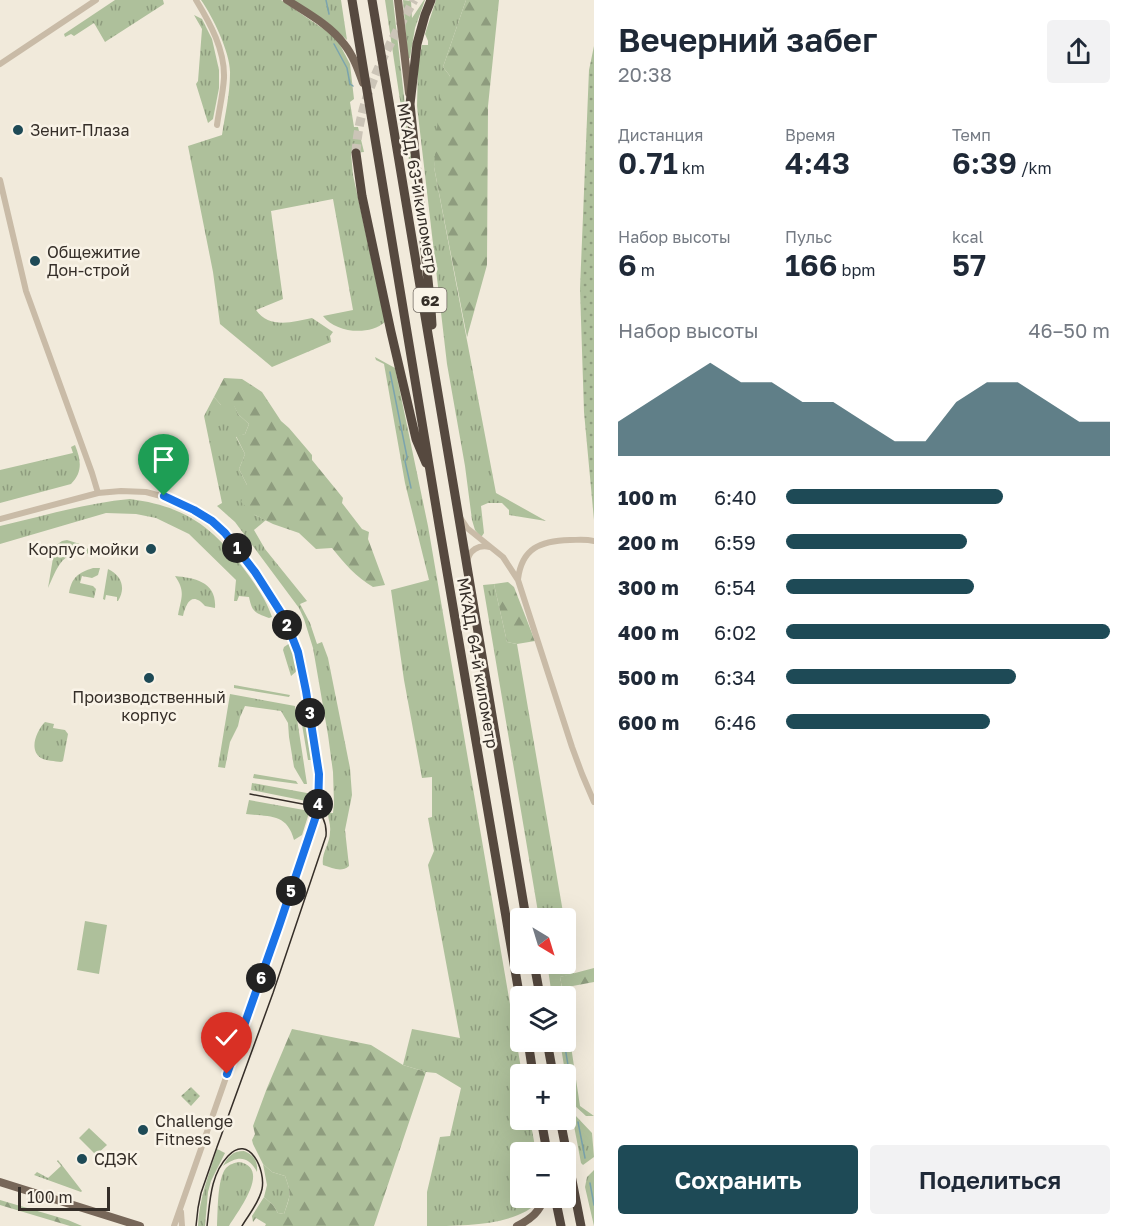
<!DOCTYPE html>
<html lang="ru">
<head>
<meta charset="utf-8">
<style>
	:root { --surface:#fff; --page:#f2f2f3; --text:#1f2937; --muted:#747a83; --accent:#1e4a56 }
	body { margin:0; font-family:"Golos Text",sans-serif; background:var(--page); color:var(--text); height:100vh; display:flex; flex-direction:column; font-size:22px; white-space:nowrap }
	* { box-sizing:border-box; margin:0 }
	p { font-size:20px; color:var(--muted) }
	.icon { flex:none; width:33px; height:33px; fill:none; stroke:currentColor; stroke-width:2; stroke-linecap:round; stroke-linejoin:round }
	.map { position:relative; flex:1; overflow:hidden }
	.sheet { display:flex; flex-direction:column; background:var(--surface); width:540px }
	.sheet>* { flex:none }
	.needle { width:39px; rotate:142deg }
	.tools { position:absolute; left:510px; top:908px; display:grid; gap:12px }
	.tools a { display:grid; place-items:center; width:66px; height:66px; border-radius:6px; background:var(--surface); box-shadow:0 6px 24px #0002; font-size:30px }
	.scale { position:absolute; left:18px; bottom:15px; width:92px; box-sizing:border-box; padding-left:6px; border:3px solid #352e28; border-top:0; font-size:16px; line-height:21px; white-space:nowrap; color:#352e28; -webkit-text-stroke:4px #f9f3e7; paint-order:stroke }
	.pin { position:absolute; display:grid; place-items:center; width:51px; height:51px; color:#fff; margin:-62px -26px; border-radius:50% 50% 50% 0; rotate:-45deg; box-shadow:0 0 6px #0007 }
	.pin .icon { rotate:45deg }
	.km { position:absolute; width:30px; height:30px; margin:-15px; border-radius:50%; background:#222; color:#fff; font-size:16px; line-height:30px; text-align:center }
	.round { display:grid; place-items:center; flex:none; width:63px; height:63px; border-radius:6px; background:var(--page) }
	.head { display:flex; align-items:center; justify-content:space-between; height:102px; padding:0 24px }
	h1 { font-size:33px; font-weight:600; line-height:45px }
	.stats { display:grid; grid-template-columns:repeat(3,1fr); gap:9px; height:102px; padding:6px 24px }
	.stats div { display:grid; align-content:center }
	.stats b { font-size:30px; font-weight:600 }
	.stats small { font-size:16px; font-weight:400 }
	.stats p { font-size:16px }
	.chart { height:168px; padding:12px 24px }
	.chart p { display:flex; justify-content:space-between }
	.chart svg { width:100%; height:108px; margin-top:6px; fill:var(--accent); opacity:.7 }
	.cta { display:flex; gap:12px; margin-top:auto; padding:12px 24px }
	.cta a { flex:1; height:69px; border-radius:6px; background:var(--accent); color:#fff; font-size:24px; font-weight:600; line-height:69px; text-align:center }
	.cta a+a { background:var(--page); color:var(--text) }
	ul { padding:0 24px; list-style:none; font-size:20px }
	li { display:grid; grid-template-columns:96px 72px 1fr; align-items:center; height:45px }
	li i { height:15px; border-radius:8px; background:var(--accent) }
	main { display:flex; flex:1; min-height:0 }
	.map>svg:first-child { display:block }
	.grass { fill:url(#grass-tufts) }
	.forest { fill:url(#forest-firs) }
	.park { fill:url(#park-dots) }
	.garden { fill:#aec09b }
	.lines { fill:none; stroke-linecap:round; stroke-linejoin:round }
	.stream { stroke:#7ba4ad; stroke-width:1.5 }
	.highway-tunnel { stroke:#cbc4b7; stroke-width:9; stroke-dasharray:9 4.5; stroke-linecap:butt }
	.minor { stroke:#c9bba7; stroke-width:6 }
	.major { stroke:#776759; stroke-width:8 }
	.highway { stroke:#56493f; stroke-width:9 }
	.tram { stroke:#352e28; stroke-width:1.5 }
	.route-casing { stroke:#fff; stroke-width:12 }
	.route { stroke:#1a73e8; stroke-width:8 }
	.poi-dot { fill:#1e4a56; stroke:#f9f3e7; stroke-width:2 }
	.labels { text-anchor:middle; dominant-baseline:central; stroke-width:5; stroke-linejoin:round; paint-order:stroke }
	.shield { fill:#f9f3e7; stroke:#706961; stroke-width:1.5 }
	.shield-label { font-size:15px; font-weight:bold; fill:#352e28 }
	.poi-label { font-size:16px; fill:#352e28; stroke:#f9f3e7; text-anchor:start }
	.street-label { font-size:16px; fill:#352e28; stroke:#f9f3e7 }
</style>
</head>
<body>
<main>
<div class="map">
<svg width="594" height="1226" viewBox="0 0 594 1226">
	<defs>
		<pattern id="grass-tufts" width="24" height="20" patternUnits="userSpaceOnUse" patternTransform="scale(1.5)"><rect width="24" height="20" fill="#aec09b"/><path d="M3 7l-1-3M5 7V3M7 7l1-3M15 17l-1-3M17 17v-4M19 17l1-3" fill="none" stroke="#8e9c7e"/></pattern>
		<pattern id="forest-firs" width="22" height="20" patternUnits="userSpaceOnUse" patternTransform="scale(1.5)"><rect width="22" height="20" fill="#aec09b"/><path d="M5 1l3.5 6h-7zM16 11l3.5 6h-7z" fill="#8e9c7e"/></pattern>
		<pattern id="park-dots" width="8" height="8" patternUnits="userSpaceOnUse" patternTransform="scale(1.5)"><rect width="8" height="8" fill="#aec09b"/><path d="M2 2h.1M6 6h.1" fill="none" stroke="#8e9c7e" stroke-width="1.8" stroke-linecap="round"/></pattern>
	</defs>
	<rect width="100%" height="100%" fill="#f1eadb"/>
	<path class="grass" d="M 115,0 L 163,0 L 164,4 L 105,42 L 94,23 L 74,36 L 71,34 L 65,37 L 64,34 Z
		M 201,0 L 281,0 L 319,26 L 331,34 L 339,43 L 350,64 L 354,99 L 350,102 L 354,127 L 358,127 L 364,152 L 351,153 L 353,175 L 385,322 C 369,336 336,333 323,316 L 353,310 L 333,199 L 271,211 L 283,299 L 256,310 C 269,329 293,322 312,318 L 333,332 L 330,336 L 331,342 L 272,367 L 220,324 L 213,272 L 188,146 L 222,135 C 225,115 230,94 230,74 C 231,54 213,17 201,0 Z
		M 293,0 L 341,0 L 347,40 L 326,21 Z
		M 385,0 L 393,0 L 412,167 L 410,167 Z
		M 403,0 L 411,1 L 412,18 L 424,0 L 425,0 L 415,28 L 410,58 L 408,59 Z
		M 436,0 L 466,0 L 443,67 L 450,76 L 434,167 L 496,493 L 546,521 L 509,515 L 509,510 L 502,503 L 488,503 L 481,506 L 484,533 L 482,536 L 480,536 L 475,530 L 472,520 L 465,466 L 447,364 L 417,106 L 418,65 L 422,45 L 428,45 L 428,41 L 425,34 Z
		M 194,15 L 202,19 L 212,39 L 219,70 L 219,88 L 213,119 L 208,123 L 196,84 L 198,81 L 202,29 Z
		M 375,357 L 395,368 L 428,526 L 522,1074 L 520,1074 L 520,1119 L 530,1119 L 536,1152 L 520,1152 L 520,1197 L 541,1197 L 540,1200 C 518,1226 463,1226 427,1226 L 427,1192 L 439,1141 L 440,1137 L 450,1136 L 461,1088 L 436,1073 L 426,1072 L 403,1065 L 412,1029 L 460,1038 L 428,865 L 434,851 L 428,818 L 432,817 L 432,777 L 422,778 L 404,680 L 391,590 L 429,580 L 405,483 L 384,364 L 376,360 Z
		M 214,397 L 221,405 L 234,405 L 238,414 L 249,424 L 245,434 L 236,437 L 245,454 L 239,469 L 247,485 L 255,515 L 266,520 L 254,530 L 265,549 L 307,601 L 300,604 L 310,623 L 317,644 L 322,642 L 328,658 L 350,768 L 352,795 L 345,830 L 349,866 C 341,873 333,868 323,865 C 321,853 330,844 330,832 C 331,825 328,819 328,813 L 333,813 L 334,803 L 333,772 L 328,735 L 313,648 L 304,619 L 299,608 L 235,522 L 217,506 L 222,503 L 204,416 Z
		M 75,445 C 81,460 83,472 71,484 L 0,503 L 0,470 L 73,453 L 71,447 Z
		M 130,499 C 184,506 212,526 244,569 C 255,584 266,599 272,617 L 269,618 C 255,613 252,612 249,597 L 239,596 L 237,601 L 234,601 L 236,580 L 189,534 L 156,518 L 136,514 L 106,513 L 0,544 L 0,526 C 43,516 86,503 130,499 Z
		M 67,540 L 83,545 L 96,555 C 64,547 59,563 48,588 L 55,546 L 62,541 Z
		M 93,568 L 100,568 L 98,575 L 92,578 L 82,576 L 80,583 L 93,586 L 96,589 L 94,598 L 69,593 C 72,577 78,573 93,568 Z
		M 108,569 C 122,576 126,588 118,601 L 117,601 L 117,597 L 106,595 L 105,600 L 103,599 Z
		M 175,576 C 195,578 217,582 215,608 L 205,606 C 192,591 186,603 183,616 L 178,615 C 181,598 186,592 175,576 Z
		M 494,584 L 507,642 L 517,644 L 564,918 L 539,918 L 483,585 Z
		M 290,643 L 298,670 L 291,676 L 283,650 L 284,647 Z
		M 234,685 L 290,695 L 289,697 L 234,688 Z
		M 230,694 L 295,706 L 307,784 L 304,784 L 294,767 L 289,737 L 288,723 L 281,711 L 245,706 L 240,717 L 238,726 L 230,742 L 225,768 L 218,767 Z
		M 299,707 L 303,709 L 312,760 L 308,760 Z
		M 45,722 L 54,724 L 53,728 L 65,730 L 68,734 L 63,761 L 61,762 C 55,761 46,761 41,758 C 28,750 37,730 45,722 Z
		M 254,774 L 296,781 L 298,784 L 253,778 Z
		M 252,783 L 307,793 L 311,802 L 251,790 Z
		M 249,800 L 304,810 L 309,813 L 302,835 L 294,840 C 287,813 269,817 246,814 Z
		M 566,927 L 574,974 L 560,977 L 563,996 L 552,996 L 547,963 L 566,963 Z
		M 566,1013 L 580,1106 L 594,1116 L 586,1116 L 574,1105 L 569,1097 L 560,1041 L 566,1041 Z
		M 572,1115 L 575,1115 L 592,1133 L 594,1157 L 583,1165 L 581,1163 Z
		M 217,1149 L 225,1153 L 211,1181 L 208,1192 L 205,1226 L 198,1226 C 199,1199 209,1174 217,1149 Z
		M 244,1151 C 254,1155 258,1161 257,1172 C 248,1155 237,1156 223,1166 C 228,1157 232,1151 244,1151 Z
		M 58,1160 L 82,1191 L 81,1192 L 34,1175 L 37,1172 L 48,1178 L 61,1166 L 57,1161 Z
		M 239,1162 C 272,1168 238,1211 229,1226 L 217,1226 C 218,1211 217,1179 226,1168 C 230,1164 234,1163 239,1162 Z
		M 263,1164 L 272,1172 L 285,1176 C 292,1195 290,1195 284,1214 L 278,1213 L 273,1205 L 264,1197 L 267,1185 Z
		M 594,1170 L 594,1226 L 585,1187 L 587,1177 Z"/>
	<path class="forest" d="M 466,0 L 499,0 L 488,106 L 487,265 L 467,337 L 434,167 L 440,91 L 450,76 L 443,67 Z
		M 224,378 L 242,379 L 262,392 L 281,421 L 289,428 L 312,455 L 312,460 L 343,498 L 342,503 L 362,529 L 369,532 L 368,539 L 385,585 L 373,587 C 356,577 344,563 332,548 L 316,549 L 299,533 L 273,524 L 255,515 L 241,502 L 247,485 L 239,469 L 245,454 L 236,436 L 245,434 L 249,424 L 238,414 L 234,406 L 221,405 L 214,397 Z
		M 508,582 L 514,587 L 535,641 L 517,644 L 507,642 L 494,584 Z
		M 594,968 L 594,982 L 562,988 L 560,977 Z
		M 292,1029 L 371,1045 L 403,1065 L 426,1072 L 374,1226 L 265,1226 L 266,1224 L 256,1218 L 253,1222 L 252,1216 L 264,1197 L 273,1205 L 278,1213 L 284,1214 C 290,1196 292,1195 285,1176 L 272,1172 L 263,1164 L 253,1144 L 252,1140 L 255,1134 L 253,1126 L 267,1088 Z
		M 0,1200 L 68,1220 L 82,1226 L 70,1226 L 0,1205 Z"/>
	<path class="park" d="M 594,46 L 594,520 L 584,412 L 580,289 L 589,70 Z
		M 191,1087 L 200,1096 L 191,1106 L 181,1096 Z"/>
	<path class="garden" d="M 85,921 L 107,925 L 99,974 L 77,970 Z
		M 89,1128 L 107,1145 L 96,1155 L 79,1138 Z"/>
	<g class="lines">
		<path class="stream" d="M 326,0 L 329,14
			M 334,44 L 347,68 L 350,84 L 353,86
			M 390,372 L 407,457 L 405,461 L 411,488
			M 556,991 L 557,996
			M 564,1041 L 574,1101
			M 578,1122 L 585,1158
			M 590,1183 L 594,1205"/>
		<path class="highway-tunnel" d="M 356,153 C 359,96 387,49 414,0"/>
		<path class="minor" d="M 196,0 C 210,23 225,50 224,78 C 223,94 219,110 217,125
			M 0,64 L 96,0
			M 0,180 L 26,291 L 92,473 L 98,493
			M 0,519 L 98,493 L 121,491 L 146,492 L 172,499 L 194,510 L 212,521 L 229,538 L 254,572 L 285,619 L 291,632 L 298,653 L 306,691 L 317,758 L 319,774 L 318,810 L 279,926 L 174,1226
			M 461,519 L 467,528 L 503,557 L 518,580 L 572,747 L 582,774 L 594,802
			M 467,562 C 469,550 479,544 490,547
			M 518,579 C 522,548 540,541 570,540 C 578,540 586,539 594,541
			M 181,1212 L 182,1226"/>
		<path class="major" d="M 287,0 C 307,13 330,25 344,44 C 353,55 358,69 363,83
			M 398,0 L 409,93
			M 0,1182 L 140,1226
			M 517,1226 C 531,1219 540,1212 544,1197"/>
		<path class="highway" d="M 352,0 L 439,525 L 520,999
			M 372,0 L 526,918
			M 431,0 L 425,15 L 417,44 L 410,104 L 431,309 L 432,325
			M 356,153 L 362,196 L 391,332 L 416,439 L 426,463
			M 534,963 L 540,996
			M 528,1041 L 533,1074
			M 547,1041 L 553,1074
			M 541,1119 L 547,1152
			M 560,1119 L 581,1226
			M 555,1197 L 561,1226"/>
		<path class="tram" d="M 196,1226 L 198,1208 L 201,1193 L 217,1147 L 273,993 L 326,836 C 327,824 323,814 313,806 L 250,794
			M 207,1226 C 210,1202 210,1175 228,1156 C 249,1133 266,1170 262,1189 C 259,1203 249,1214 242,1226"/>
	</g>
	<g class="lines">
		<g class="route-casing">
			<path id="route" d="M 164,496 L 194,510 L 212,521 L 225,533 L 255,572 L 285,619 L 298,652 L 306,691 L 319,774 L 318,810 L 279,926 L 227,1074"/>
		</g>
		<use href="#route" class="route"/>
	</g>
	<g class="poi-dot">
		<circle cx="18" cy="130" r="6"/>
		<circle cx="35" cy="261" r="6"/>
		<circle cx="151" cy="549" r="6"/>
		<circle cx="149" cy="678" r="6"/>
		<circle cx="143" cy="1130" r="6"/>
		<circle cx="82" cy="1159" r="6"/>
	</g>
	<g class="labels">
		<rect class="shield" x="413.5" y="288" width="33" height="24" rx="4.5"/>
		<g class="shield-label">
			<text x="430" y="300">62</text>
		</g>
		<g class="poi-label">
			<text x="30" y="130">Зенит-Плаза</text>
			<text x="47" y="252">Общежитие<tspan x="47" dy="18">Дон-строй</tspan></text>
			<text x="139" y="549" text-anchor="end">Корпус мойки</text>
			<text x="149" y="697" text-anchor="middle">Производственный<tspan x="149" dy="18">корпус</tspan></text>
			<text x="155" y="1121">Challenge<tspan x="155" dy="18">Fitness</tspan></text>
			<text x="94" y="1159">СДЭК</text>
		</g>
		<g class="street-label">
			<text transform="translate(418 188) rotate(80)">МКАД, 63-й километр</text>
			<text transform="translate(478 663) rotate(80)">МКАД, 64-й километр</text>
		</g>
	</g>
</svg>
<div class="tools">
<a><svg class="needle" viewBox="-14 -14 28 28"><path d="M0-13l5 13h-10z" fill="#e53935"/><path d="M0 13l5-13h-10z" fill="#747a83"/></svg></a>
<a><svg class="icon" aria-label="layers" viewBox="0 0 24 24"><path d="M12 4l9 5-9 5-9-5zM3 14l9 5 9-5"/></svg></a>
<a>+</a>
<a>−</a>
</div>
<div class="scale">100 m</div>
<div class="pin" style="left:164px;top:496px;background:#1e9e55"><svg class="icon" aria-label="arrive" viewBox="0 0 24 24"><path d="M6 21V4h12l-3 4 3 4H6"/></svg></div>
<div class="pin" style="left:227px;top:1074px;background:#d93025"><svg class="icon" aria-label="check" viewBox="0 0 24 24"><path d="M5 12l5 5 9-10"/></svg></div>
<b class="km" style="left:237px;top:548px">1</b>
<b class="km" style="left:287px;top:625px">2</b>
<b class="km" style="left:310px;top:713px">3</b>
<b class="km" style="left:318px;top:804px">4</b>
<b class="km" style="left:291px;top:891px">5</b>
<b class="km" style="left:261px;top:978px">6</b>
</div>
<section class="sheet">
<div class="head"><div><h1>Вечерний забег</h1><p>20:38</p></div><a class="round"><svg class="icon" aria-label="share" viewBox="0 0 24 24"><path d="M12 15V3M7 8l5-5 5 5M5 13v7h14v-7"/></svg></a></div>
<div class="stats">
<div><p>Дистанция</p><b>0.71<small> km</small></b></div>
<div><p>Время</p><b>4:43</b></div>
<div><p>Темп</p><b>6:39<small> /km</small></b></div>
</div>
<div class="stats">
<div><p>Набор высоты</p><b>6<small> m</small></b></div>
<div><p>Пульс</p><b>166<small> bpm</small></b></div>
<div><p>kcal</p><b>57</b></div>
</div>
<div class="chart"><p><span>Набор высоты</span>46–50 m</p>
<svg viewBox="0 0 160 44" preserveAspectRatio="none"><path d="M0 44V30L10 22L20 14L30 6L40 14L50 14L60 22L70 22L80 30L90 38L100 38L110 22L120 14L130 14L140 22L150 30L160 30V44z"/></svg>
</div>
<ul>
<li><b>100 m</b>6:40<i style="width:67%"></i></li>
<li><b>200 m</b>6:59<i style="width:56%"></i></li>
<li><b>300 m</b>6:54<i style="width:58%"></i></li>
<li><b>400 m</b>6:02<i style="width:100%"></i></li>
<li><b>500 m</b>6:34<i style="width:71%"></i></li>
<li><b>600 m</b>6:46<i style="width:63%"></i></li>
</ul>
<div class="cta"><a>Сохранить</a><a>Поделиться</a></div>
</section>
</main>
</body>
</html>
